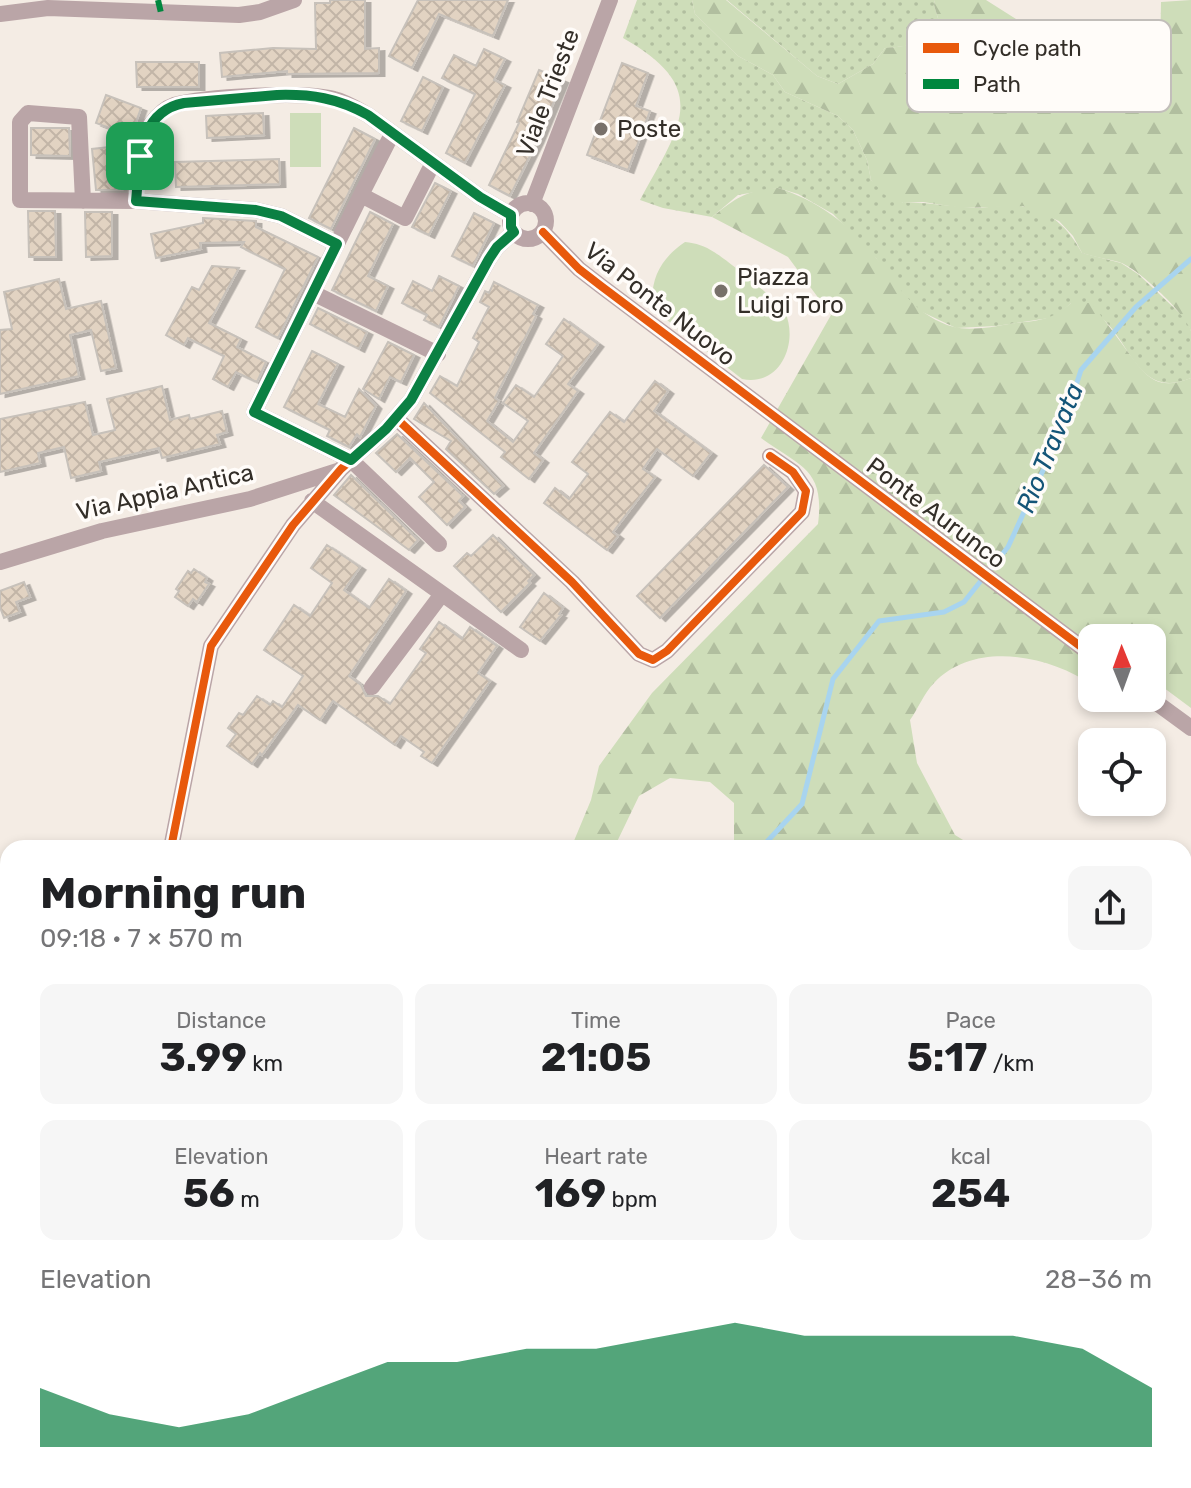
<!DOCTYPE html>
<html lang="en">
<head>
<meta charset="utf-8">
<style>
	:root { --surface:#fff; --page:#f6f6f6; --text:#202124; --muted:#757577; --accent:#0b8043 }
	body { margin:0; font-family:Rubik,sans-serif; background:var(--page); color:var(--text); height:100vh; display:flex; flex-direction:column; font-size:30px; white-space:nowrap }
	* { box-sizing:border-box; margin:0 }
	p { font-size:26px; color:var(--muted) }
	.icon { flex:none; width:44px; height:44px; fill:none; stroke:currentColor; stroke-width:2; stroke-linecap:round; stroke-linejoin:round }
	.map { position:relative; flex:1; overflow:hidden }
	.sheet { position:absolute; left:0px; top:840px; width:1192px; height:648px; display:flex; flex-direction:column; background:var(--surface); border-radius:24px 24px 0 0; box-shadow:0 4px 12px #0003 }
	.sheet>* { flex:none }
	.needle { width:52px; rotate:359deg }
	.tools { position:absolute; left:1078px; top:624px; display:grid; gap:16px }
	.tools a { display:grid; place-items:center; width:88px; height:88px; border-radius:16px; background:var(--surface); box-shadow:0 4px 12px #0003; font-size:40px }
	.pin { position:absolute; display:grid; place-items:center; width:68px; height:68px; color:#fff; margin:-34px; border-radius:16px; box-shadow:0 4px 12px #0006 }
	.round { display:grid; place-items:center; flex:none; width:84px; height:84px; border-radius:16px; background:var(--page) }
	.summary { display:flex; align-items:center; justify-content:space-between; height:136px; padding:0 40px }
	h1 { font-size:44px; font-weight:700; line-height:60px }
	.metrics { display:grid; grid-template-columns:repeat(3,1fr); gap:12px; height:136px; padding:8px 40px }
	.metrics div { display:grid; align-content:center; border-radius:16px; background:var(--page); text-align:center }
	.metrics b { font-size:40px; font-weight:700 }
	.metrics small { font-size:22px; font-weight:400 }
	.metrics p { font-size:22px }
	.chart { height:224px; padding:16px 40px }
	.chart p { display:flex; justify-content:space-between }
	.chart svg { width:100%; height:144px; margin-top:8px; fill:var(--accent); opacity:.7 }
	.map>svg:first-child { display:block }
	.grass { fill:url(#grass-dots) }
	.forest { fill:url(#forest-firs) }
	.garden { fill:#ceddb9 }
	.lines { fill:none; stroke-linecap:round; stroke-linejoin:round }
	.stream { stroke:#a8d4ef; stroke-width:5 }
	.building { fill:url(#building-cross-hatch); stroke:#c7c1ba; stroke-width:2; filter:url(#shadow) }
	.minor { stroke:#baa5a7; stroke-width:16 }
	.quiet { stroke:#00873e; stroke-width:6; stroke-dasharray:12 6; stroke-linecap:butt }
	.cycleway-casing { stroke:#fffcf9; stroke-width:13 }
	.cycleway { stroke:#e8590c; stroke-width:8 }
	.route-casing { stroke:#fff; stroke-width:16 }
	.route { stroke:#0b8043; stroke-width:10 }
	.poi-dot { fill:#77706a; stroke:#fffcf9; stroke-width:3 }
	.labels { text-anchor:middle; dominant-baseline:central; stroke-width:7; stroke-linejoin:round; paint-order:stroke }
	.street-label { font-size:24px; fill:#332e28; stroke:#fffcf9 }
	.poi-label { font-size:24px; fill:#332e28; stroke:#fffcf9; text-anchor:start }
	.water-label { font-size:26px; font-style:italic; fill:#145578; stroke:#fffcf9 }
	.key { fill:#fffcf9; stroke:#c2beba; stroke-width:2 }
	.key-label { font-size:22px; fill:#332e28 }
</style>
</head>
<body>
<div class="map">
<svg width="1191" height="1488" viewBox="0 0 1191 1488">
	<defs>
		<pattern id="grass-dots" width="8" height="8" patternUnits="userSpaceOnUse" patternTransform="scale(2)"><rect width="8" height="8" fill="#ceddb9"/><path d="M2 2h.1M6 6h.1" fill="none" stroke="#b1be9f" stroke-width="1.8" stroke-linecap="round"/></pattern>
		<pattern id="forest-firs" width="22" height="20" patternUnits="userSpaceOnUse" patternTransform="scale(2)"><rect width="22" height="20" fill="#ceddb9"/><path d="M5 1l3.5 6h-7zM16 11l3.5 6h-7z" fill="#b1be9f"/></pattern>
		<pattern id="building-cross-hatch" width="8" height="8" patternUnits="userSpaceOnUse" patternTransform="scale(2)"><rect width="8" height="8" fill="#e2d3c2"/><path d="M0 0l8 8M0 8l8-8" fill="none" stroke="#c2b5a7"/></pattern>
		<filter id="shadow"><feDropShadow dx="5.5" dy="3" stdDeviation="0" flood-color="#0004"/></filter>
	</defs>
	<rect width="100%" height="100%" fill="#f4ece4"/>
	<path class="grass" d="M 637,0 L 692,0 L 695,14 L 738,56 L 773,75 L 785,92 L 838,116 L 853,130 L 867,160 L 871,180 L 903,203 C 926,202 948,206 971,208 C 988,208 1005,204 1021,206 C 1050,209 1069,229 1082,253 L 1121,263 L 1138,274 L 1187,320 L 1191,331 L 1191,378 C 1141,399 1133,349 1105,321 C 1097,313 1082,308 1071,303 L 1056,317 L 996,326 L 956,328 L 918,310 L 887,276 L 876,258 L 833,214 L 798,194 L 778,188 L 738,195 L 712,217 L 663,208 L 640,200 C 680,126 713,89 623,38 Z
		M 727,0 L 935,0 L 934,5 L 940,25 C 921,45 913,46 885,48 L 873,64 L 838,84 L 817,76 Z
		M 1191,1054 L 1191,1188 L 1184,1181 L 1184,1055 Z"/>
	<path class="forest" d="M 692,0 L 726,0 L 817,76 L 838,84 L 873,64 L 885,48 C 911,46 922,44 940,25 L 934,5 L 935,0 L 986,0 L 1027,26 L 1041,41 L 1049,60 L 1065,72 L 1085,77 L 1105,76 L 1160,61 L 1161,2 L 1191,0 L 1191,331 C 1185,313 1138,268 1119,262 C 1107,259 1094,257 1082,253 L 1073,236 L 1059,221 L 1023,206 L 963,208 L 923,202 L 903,203 L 885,195 L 871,180 L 867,160 L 853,130 L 838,116 L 785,92 L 773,75 L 738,56 L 695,14 Z
		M 778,188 C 817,200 852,226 877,259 C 898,287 917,317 954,327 C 969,331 993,327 1009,324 C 1037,320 1050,322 1071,303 L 1091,303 C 1103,318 1114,333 1125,348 C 1145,374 1154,393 1191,378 L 1191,708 L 1152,679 L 1152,638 L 1092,638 L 1092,685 C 1049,655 974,640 934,683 C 924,693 918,709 910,720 L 917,763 L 955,835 L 976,848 L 729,848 L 734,843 L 734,803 L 710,782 L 670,778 L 639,796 L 614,848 L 571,848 L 591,800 L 599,766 L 652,693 L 818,524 C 825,469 801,467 761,438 L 831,315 L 788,257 L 712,217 C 736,198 746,190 778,188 Z
		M 468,1480 L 614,1480 L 610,1488 L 468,1488 Z
		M 765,1480 L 949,1480 L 955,1488 L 753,1488 Z"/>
	<path class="garden" d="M 290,113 L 321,113 L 321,167 L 290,167 Z
		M 685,242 C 696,243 705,246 714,252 C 726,259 780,302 785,312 C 799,343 780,387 742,379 L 653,309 C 649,280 661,258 685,242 Z"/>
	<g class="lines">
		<path class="stream" d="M 761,848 L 802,804 L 833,679 L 879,621 L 944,612 L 964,602 L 1008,547 L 1062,429 L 1081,370 L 1136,307 L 1191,259
			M 491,1480 L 493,1488"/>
	</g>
	<path class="building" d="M 330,0 L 365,0 L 365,49 L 379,48 L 379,73 L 287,74 L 287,71 L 222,77 L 220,53 L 273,48 L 316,49 L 315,3 L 330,3 Z
		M 418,0 L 508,0 L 493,36 L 439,14 L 412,68 L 389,56 Z
		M 484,49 L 505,59 L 494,80 L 505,85 L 465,163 L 446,153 L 475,94 L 442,78 L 454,55 L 476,66 Z
		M 136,62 L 199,62 L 199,87 L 137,87 Z
		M 622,63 L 648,73 L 636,106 L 650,111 L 628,170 L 587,155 Z
		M 539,70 L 563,80 L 538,140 L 510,196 L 489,185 L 519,123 L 517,122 Z
		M 423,77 L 443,87 L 422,131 L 401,121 Z
		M 106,95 L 141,108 L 131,136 L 96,123 Z
		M 263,113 L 264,135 L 207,138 L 206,116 Z
		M 31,128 L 69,128 L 70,156 L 31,155 Z
		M 354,128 L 375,139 L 331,229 L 309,218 Z
		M 118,146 L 122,190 L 96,190 L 92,149 Z
		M 279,159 L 280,184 L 176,187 L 175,162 Z
		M 435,183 L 451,191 L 429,235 L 412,227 Z
		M 28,211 L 55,211 L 56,257 L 29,257 Z
		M 85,212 L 112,212 L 112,256 L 86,257 Z
		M 370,212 L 393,224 L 368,276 L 388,286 L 376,311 L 332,290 Z
		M 474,213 L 494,223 L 473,266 L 452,256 Z
		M 203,218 L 256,221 L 256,227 L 318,257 L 278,338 L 256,327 L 285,269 L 241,247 L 244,242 L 200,243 L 201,249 L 156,258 L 151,234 L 203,223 Z
		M 212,266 L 239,268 L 209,323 L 241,339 L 237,347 L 266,362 L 257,382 L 236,372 L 228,387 L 213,379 L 224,356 L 188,338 L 184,345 L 166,335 L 192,287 L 199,290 Z
		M 439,276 L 459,286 L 439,327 L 424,320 L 427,315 L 402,303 L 413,281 L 432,291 Z
		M 59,279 L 66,309 L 101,301 L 116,368 L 101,371 L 91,330 L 70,335 L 79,376 L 0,394 L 0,330 L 12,329 L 4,292 Z
		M 494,282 L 538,305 L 533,314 L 536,316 L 495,398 L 499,401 L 487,421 L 513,442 L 528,421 L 503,403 L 516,385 L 534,397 L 563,356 L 546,344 L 564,319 L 598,344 L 568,384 L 578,391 L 534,453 L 543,460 L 529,479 L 501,457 L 505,452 L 430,393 L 440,376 L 457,386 L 479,342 L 473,338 L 489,307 L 480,302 L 485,291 L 489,293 Z
		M 318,308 L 367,332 L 359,349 L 310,324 Z
		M 388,342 L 414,355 L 401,382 L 390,377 L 379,399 L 363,389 Z
		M 312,351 L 338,364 L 318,404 L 345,417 L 359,389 L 376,406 L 360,437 L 357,434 L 349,447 L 327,436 L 330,430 L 284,407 Z
		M 655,381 L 668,391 L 654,411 L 711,453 L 693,476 L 657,449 L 643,469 L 655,477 L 613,532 L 618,536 L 607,550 L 544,503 L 555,488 L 569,499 L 588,474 L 572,462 L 610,412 L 624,422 Z
		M 162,386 L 170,420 L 189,415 L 190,419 L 222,411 L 227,432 L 217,435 L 220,444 L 162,458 L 159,448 L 99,462 L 101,471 L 71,478 L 64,447 L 38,453 L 40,463 L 0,472 L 0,419 L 85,402 L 93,435 L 115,430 L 107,399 Z
		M 424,403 L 503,486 L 494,494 L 446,449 L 451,441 L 414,419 Z
		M 397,434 L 463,496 L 459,501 L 465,507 L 447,525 L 419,497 L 434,482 L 410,458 L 396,472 L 376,453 Z
		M 764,465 L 788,487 L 660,618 L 637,596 Z
		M 351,475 L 418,540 L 409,550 L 334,495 Z
		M 493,535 L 534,575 L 528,581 L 530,583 L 501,612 L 454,566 L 467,553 L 471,556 Z
		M 327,545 L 360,567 L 344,590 L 369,608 L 389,579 L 406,591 L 349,676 L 361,685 L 366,696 L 378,696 L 390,704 L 426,653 L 420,649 L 439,622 L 462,639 L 470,627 L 497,646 L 478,673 L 490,681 L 432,763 L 421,756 L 424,752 L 401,736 L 395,745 L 333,701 L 320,720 L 298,705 L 262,755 L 260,753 L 252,764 L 227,746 L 236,734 L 228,728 L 239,713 L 243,715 L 257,696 L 270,705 L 273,701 L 282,707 L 303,676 L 264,650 L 294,605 L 310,616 L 332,583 L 311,568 Z
		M 194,569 L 207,578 L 205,582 L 209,584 L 197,602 L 193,599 L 188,606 L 175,597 L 179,591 L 176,589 L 188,571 L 191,573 Z
		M 24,582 L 30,597 L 16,602 L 20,612 L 4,618 L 0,607 L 0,591 Z
		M 544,593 L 563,608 L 559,614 L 561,615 L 540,641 L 520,627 Z"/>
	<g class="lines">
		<path class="minor" d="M 0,14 L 48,8 L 239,15 L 260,12 L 294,0
			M 392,134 L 361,195 L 405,218 L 433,163
			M 361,195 L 254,412 L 351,460 L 439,544
			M 83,201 L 79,117 L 28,113 L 20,122 L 20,200 L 136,201 L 256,210 L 281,216 L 337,244
			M 136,201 C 138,177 135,143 151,124 C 157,116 165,108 174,105 C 204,96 305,91 334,99 C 346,102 357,109 368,115 L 480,197 L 511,215
			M510 221a18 18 0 1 1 36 0a18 18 0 1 1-36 0Z
			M 532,204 L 610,0
			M 543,232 L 579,269 L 601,286 L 1092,655
			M 313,293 L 438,354
			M 397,419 L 572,582 L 639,654 L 653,660 L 667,651 L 802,512 L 806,491 L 793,472 L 770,456
			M 312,501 L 521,650
			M 0,562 L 102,531 L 250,499 L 340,470
			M 372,687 L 442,594
			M 1150,698 L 1191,728
			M 171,848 L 211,646 L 293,525 L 341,469 L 386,429 L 411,400 L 489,259 L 497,247 L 514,232
			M 0,1315 L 8,1301"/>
		<path class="quiet" d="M 158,0 L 161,13"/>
		<g class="cycleway-casing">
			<path id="cycleway" d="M 543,232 L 579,269 L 601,286 L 1092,655
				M 397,419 L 572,582 L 639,654 L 653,660 L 667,651 L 802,512 L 806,491 L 793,472 L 770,456
				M 171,848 L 211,646 L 293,525 L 341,469 L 386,429 L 411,400 L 489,259 L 497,247 L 514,232"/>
		</g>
		<use href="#cycleway" class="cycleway"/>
	</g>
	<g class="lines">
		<g class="route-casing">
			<path id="route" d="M 277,95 C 311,94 338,98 368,115 L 480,197 L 511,215 L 511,227 L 514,232 L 497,247 L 489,259 L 411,400 L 386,429 L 351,460 L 254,412 L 337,244 L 281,216 L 256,210 L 136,201 C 140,163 137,112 184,103 Z"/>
		</g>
		<use href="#route" class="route"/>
	</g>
	<g class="poi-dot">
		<circle cx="601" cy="129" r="8"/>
		<circle cx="721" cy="291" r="8"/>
	</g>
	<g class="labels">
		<g class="street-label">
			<text transform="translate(548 93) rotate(-69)">Viale Trieste</text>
			<text transform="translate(660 304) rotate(38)">Via Ponte Nuovo</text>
			<text transform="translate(165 492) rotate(-13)">Via Appia Antica</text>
			<text transform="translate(936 513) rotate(37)">Ponte Aurunco</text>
		</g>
		<g class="poi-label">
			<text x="617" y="129">Poste</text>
			<text x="737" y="277">Piazza<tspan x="737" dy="28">Luigi Toro</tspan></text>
		</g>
		<g class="water-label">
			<text transform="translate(1050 448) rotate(-68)">Rio Travata</text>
		</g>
	</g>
	<rect x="907" y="20" width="264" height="92" rx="12" class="key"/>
	<rect x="923" y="43" width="36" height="10" fill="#e8590c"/>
	<rect x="923" y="79" width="36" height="10" fill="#00873e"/>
	<g class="key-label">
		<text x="973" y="56">Cycle path</text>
		<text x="973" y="92">Path</text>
	</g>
</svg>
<div class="tools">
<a><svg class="needle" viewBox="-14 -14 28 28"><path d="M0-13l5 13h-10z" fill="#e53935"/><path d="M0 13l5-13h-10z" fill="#757577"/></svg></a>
<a><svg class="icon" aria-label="locate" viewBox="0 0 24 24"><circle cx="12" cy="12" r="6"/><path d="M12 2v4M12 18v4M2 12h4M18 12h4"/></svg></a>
</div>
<div class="pin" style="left:140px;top:156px;background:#1e9e55"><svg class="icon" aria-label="arrive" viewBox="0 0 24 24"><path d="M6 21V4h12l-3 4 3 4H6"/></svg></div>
<section class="sheet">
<div class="summary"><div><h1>Morning run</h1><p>09:18 · 7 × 570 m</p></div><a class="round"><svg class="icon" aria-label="share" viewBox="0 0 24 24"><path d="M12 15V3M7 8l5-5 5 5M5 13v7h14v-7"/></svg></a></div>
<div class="metrics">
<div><p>Distance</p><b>3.99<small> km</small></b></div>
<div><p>Time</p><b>21:05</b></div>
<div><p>Pace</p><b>5:17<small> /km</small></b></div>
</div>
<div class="metrics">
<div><p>Elevation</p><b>56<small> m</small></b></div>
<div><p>Heart rate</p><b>169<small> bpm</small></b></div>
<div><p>kcal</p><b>254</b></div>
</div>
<div class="chart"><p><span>Elevation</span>28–36 m</p>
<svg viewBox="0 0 160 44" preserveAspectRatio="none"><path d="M0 44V26L10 34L20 38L30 34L40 26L50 18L60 18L70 14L80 14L90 10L100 6L110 10L120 10L130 10L140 10L150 14L160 26V44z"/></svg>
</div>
</section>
</div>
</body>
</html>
